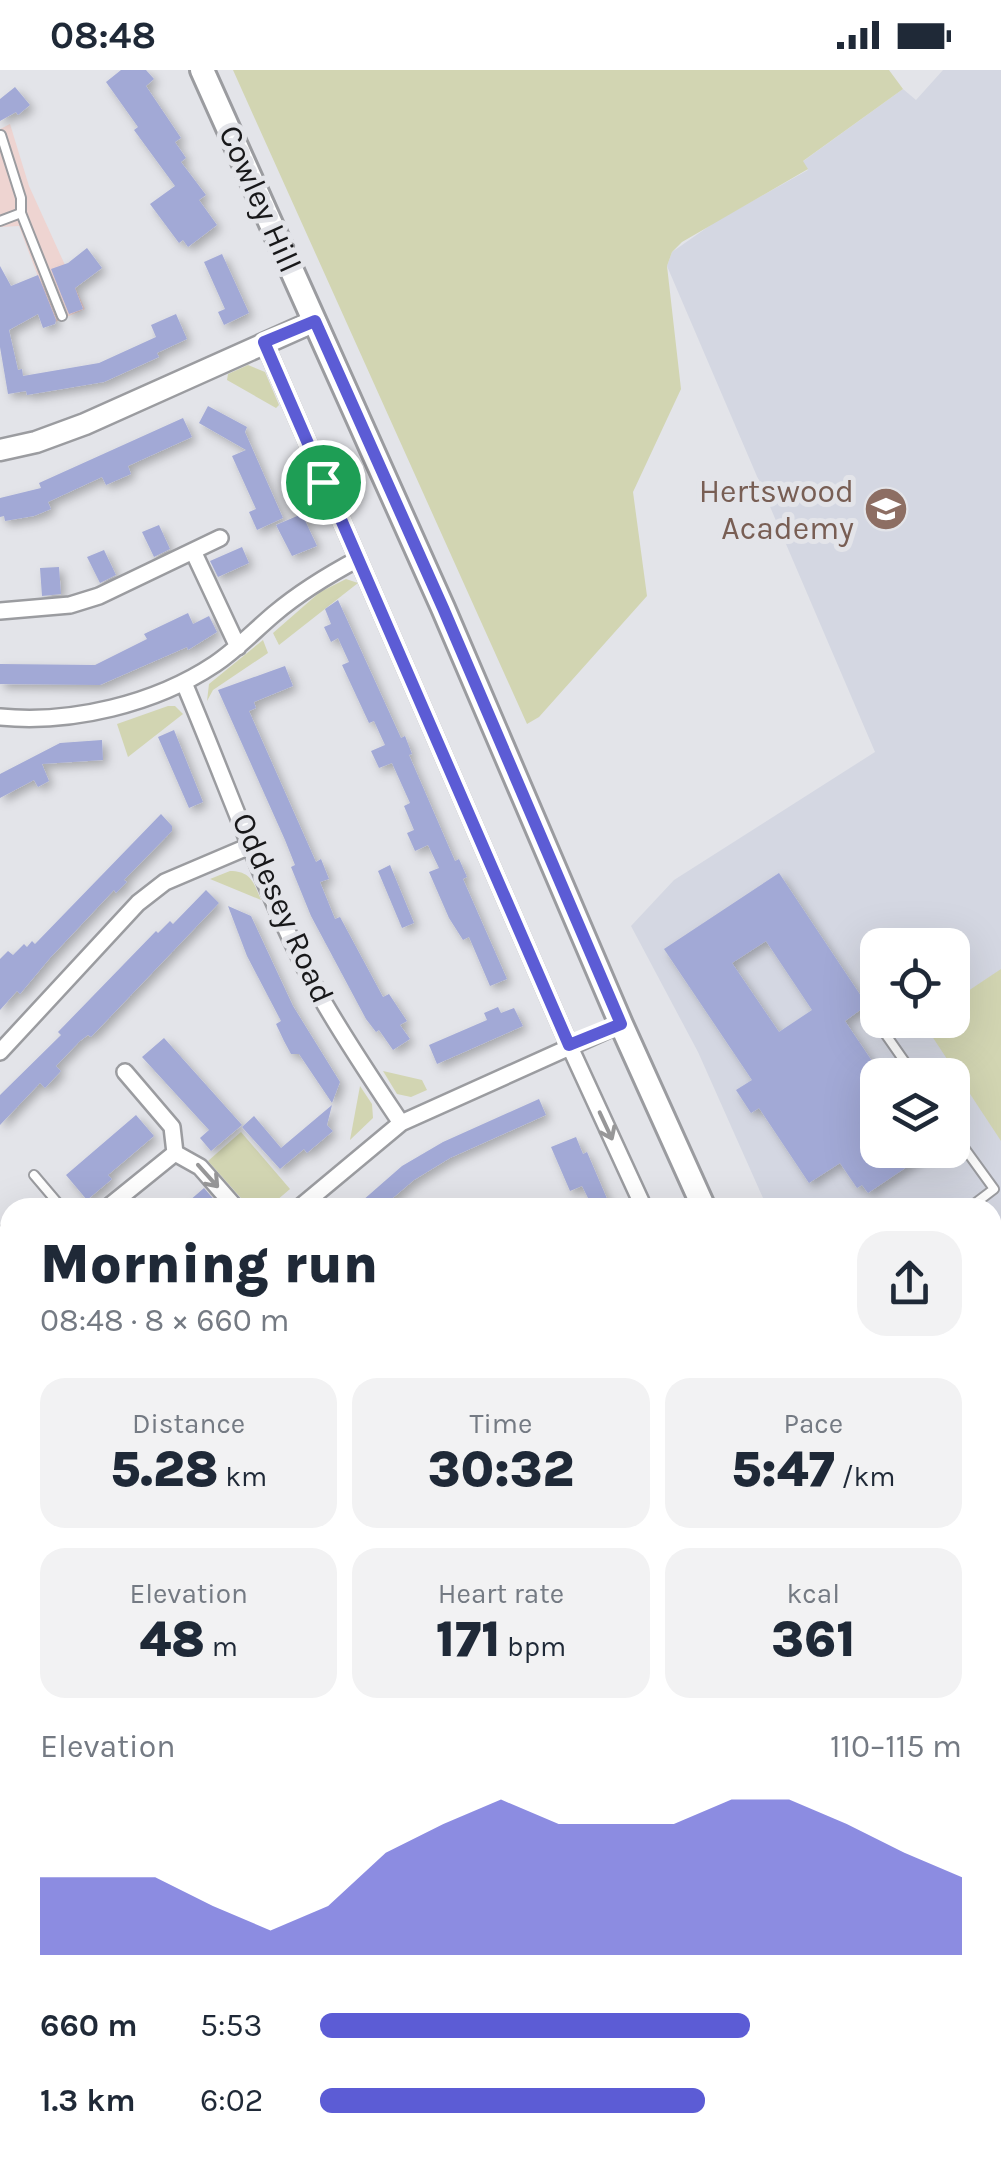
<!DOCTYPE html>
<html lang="en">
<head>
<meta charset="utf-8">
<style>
	:root { --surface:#fff; --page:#f2f2f3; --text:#1f2937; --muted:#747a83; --accent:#5c5cd5 }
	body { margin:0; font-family:Karla,sans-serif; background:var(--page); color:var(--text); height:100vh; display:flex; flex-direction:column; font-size:38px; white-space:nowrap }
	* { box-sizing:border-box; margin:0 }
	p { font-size:32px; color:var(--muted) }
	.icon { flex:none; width:55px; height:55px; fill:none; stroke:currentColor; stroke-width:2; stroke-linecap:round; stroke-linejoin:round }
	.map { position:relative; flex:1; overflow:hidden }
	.sheet { position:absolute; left:0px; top:1128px; width:1002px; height:962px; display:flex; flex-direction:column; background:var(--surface); border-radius:30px 30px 0 0; box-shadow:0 10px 40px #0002 }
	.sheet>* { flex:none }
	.tools { position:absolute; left:860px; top:858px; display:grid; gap:20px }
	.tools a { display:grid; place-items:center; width:110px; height:110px; border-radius:20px; background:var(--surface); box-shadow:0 10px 40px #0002; font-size:50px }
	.pin { position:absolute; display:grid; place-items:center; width:85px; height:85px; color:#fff; margin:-42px; border:5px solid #fff; border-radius:50%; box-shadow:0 2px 10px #0007 }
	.round { display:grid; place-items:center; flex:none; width:105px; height:105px; border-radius:30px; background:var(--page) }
	.headline { display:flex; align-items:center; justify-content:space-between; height:170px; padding:0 40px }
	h1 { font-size:55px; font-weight:800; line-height:75px }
	.metrics { display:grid; grid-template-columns:repeat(3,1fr); gap:15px; height:170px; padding:10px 40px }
	.metrics div { display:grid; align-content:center; border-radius:25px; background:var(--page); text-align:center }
	.metrics b { font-size:50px; font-weight:800 }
	.metrics small { font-size:28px; font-weight:400 }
	.metrics p { font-size:28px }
	.chart { height:280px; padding:20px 40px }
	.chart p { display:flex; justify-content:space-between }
	.chart svg { width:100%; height:180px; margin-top:10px; fill:var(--accent); opacity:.7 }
	ul { padding:0 40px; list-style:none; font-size:32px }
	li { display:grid; grid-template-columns:160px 120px 1fr; align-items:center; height:75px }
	li i { height:25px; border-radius:12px; background:var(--accent) }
	.status { display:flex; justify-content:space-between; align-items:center; height:70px; padding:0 50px; background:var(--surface); direction:ltr }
	.status svg { height:28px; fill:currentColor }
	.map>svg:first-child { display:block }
	.built { fill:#d4d7e2; fill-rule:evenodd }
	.industrial { fill:#eed4d1 }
	.green { fill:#d2d5b2 }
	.building { fill:#a2a9d6; fill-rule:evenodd; filter:url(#shadow) }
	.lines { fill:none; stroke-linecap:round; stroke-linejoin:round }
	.service-casing { stroke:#9b9ca0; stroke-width:12 }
	.minor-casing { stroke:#9b9ca0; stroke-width:20 }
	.tertiary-casing { stroke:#9b9ca0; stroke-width:25 }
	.secondary-casing { stroke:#9b9ca0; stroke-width:28 }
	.service { stroke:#fff; stroke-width:8 }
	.minor { stroke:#fff; stroke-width:15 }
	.tertiary { stroke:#fff; stroke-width:20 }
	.secondary { stroke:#fff; stroke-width:22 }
	.oneway { stroke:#979798 }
	.route-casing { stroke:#fff; stroke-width:20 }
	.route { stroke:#5c5cd5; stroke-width:12 }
	.labels { text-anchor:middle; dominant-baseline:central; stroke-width:10; stroke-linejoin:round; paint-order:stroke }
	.street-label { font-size:32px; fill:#18181a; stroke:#e3e4e9 }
	.education-label { font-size:32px; fill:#785e54; stroke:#e3e4e9; text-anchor:end }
</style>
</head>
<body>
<div class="status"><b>08:48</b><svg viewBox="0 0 49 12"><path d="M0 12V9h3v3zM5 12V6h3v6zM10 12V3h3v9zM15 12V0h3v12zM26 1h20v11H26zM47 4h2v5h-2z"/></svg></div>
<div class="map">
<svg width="1001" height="2089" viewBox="0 0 1001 2089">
	<defs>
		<filter id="shadow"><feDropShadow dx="4.5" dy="4.5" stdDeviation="5" flood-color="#0004"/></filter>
	</defs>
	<rect width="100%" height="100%" fill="#e3e4e9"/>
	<path class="built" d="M 943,0 L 1001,0 L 1001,1157 L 993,1162 L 992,1138 L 767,1137 L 698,982 L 631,856 L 674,810 L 875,682 L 667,196 L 672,182 L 715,152 L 808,100 L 802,92 L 903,19 L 916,30 ZM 878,875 L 952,875 L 952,950 L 878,950 ZM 878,1005 L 952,1005 L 952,1080 L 878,1080 Z"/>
	<path class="industrial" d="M 10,54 L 29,116 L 85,239 L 55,252 L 19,156 L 0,157 L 0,59 Z"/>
	<path class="green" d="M 233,0 L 889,0 L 903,19 L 803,91 L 808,99 L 682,172 L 672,182 L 667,196 L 681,319 L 633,422 L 647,526 L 539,647 L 527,654 Z
		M 248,295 L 265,302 L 279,335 L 276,338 L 227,310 L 228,304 Z
		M 346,509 L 358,513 L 279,575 L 273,563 L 320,522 Z
		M 263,570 L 268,583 L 213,620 L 207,631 L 209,614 Z
		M 168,636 L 175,636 L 183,644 L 128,687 L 117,654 Z
		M 230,801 C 251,801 254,813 261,830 L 210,809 Z
		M 1001,899 L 1001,1071 L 922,951 L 952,950 L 953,931 Z
		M 383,1001 L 422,1010 L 427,1020 L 411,1027 L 397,1024 Z
		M 360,1016 L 372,1034 L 373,1048 L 350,1070 Z
		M 241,1062 L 290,1119 L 269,1137 L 249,1137 L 208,1091 Z
		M 10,1644 L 10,2080 L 383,2080 L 378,2089 L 0,2089 L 0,1659 Z"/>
	<path class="building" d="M 121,0 L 146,0 L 154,9 L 146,16 L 181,68 L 175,72 L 186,88 L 181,92 L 206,125 L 199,130 L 217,155 L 188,177 L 183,170 L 179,173 L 150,134 L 175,116 L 134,60 L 138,57 L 106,12 Z
		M 15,17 L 30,35 L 18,45 L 16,42 L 0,51 L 0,29 Z
		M 87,178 L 102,198 L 75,218 L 83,239 L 69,244 L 51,199 L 68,193 Z
		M 222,184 L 249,243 L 224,255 L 218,242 L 225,239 L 204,192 Z
		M 0,196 L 11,216 L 38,205 L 56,250 L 55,254 L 43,258 L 38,244 L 9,260 L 18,300 L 22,299 L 23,306 L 99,293 L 156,267 L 151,255 L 176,244 L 187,269 L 157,283 L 159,287 L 104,312 L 27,325 L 26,321 L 8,324 L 0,277 Z
		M 208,336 L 247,357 L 245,362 L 283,448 L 257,460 L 249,442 L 256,439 L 232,386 L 246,380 L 199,353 Z
		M 183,348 L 192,367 L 128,396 L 131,404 L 106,415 L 102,407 L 48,432 L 51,439 L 34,446 L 5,451 L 4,446 L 0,447 L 0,428 L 41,418 L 39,413 Z
		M 302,444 L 317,476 L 292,486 L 276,455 Z
		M 159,455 L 170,479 L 154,487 L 142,462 Z
		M 242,477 L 249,493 L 218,507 L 210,491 Z
		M 104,480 L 116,505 L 100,513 L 87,487 Z
		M 59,497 L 61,524 L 42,526 L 40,498 Z
		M 338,530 L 401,668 L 405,666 L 412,684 L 409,685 L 455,791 L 459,789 L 467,807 L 463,809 L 507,909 L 490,916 L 469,867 L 463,870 L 449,848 L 429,802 L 439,798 L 428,775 L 415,781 L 407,763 L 414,760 L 404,736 L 410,733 L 392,693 L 379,698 L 371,681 L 385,675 L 374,651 L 369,653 L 342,595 L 349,592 L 338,568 L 331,572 L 324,557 L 331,554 L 325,539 Z
		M 188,543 L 193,554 L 209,546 L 217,562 L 188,580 L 187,577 L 100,615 L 0,614 L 0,594 L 95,595 L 147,569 L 144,564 Z
		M 285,596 L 293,616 L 254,632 L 256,638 L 249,641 L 316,792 L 321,789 L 329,809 L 320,812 L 335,849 L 340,847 L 383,927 L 389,924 L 407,951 L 400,955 L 410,969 L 393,980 L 379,960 L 376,962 L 366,949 L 311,846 L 291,797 L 295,795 L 285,770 L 218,620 Z
		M 174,660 L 203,732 L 189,738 L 158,667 Z
		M 102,670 L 103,690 L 42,694 L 49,711 L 38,717 L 34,710 L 0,728 L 0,704 L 60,673 Z
		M 161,744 L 172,756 L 172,761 L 124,810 L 127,812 L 116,823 L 114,820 L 50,888 L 20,924 L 17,921 L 0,940 L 0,889 L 8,881 L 13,885 L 24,874 L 27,877 L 32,871 L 35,874 Z
		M 390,795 L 414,853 L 402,858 L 378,801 Z
		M 779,803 L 867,935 L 845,951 L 878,1000 L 878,1080 L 932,1080 L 868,1123 L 862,1115 L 857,1118 L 840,1093 L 809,1113 L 759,1038 L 751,1043 L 736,1020 L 752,1010 L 664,879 ZM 766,871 L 812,940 L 779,962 L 732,893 Z
		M 206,820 L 219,833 L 91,967 L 88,965 L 80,971 L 56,996 L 61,1001 L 45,1018 L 40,1013 L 0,1055 L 0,1025 L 61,965 L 58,962 L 156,861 L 158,863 L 170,851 L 173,854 Z
		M 228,836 L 251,846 L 293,936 L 340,1012 L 332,1033 L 299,984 L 291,984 L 284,971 L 276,954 L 281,951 L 247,886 Z
		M 498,937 L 501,943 L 514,938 L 523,956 L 437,994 L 429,975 L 487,950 L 484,943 Z
		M 164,968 L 242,1055 L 211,1081 L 200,1068 L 209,1060 L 142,987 Z
		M 539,1029 L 546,1045 L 450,1088 L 414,1110 L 381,1138 L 354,1138 L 402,1096 L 443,1072 Z
		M 332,1035 L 327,1055 L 333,1061 L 307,1083 L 304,1079 L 280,1099 L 242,1057 L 254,1046 L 281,1078 Z
		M 136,1045 L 154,1066 L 108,1105 L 112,1109 L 87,1130 L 66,1105 Z
		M 576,1067 L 583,1084 L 587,1082 L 611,1138 L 593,1138 L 582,1116 L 570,1121 L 551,1077 Z
		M 204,1118 L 221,1138 L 181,1138 Z"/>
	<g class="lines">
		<g class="service-casing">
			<path id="service" d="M 1,65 L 21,128 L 21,143
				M 0,151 L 21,143 L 62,246
				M 870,942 L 914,1005
				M 952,1061 L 994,1119 L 969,1138
				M 34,1105 L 62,1138
				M 0,1163 L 3,1160
				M 0,1344 L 10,1355"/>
		</g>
		<g class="minor-casing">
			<path id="minor" d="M 264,272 L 569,975 L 644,1138
				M 193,481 L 238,577
				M 0,541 L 70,535 L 99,526 L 220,468
				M 184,613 C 227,714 263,820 315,917 C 341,964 371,1008 401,1053
				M 0,647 C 71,654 155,634 215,594 C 237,579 254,561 274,544 C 300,522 328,505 358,489
				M 0,982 L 138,833 L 165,812 L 252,775
				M 125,1002 L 172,1057 L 175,1083
				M 175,1083 L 200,1097 L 236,1138
				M 107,1138 L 175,1083
				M 299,1138 L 401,1053 L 621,954
				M 996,1175 L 1001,1185
				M 992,1300 L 1001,1294
				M 0,1394 L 10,1386
				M 0,1645 L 10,1630
				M 992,1923 L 1001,1928
				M 992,2074 L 1001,2076
				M 821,2080 L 837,2089
				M 885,2089 L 890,2080
				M 937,2089 L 940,2080"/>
		</g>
		<g class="tertiary-casing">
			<path id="tertiary" d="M 0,380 L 36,372 L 85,354 L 315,251"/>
		</g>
		<g class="secondary-casing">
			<path id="secondary" d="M 202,0 L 443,538 L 621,954 L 704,1138
				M 601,2089 L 607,2080"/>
		</g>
		<use href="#service" class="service"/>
		<use href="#minor" class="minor"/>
		<use href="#tertiary" class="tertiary"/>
		<use href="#secondary" class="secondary"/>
	</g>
	<defs><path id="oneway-shaft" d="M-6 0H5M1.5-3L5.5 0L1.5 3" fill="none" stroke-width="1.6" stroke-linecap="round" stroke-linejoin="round" transform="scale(2.5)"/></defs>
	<g class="oneway">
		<use href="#oneway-shaft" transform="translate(606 1056) rotate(65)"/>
		<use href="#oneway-shaft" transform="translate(208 1106) rotate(48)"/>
	</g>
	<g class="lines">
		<g class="route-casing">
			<path id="route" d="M 315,251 L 443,538 L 621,954 L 569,975 L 264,272 Z"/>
		</g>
		<use href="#route" class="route"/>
	</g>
	<defs>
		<g id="school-disc" transform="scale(2.25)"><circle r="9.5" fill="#8d6e63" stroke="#e3e4e9"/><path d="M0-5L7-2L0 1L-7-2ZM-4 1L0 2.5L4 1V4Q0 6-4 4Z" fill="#fff"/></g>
	</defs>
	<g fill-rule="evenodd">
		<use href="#school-disc" x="886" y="439"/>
	</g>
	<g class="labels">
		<g class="street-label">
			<text transform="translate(260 129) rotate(66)">Cowley Hill</text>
			<text transform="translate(283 838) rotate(66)">Oddesey Road</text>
		</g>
		<g class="education-label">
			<text x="854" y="421">Hertswood<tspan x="854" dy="37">Academy</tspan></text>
		</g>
	</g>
</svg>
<div class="tools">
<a><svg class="icon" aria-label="locate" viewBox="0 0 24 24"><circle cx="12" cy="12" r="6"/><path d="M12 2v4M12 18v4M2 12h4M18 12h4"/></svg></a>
<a><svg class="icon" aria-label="layers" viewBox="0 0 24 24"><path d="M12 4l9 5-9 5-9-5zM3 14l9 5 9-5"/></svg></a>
</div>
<div class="pin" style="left:323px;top:412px;background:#1e9e55"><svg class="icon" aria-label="arrive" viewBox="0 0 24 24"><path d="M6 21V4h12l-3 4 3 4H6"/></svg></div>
<section class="sheet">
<div class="headline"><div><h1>Morning run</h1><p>08:48 · 8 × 660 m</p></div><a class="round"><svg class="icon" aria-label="share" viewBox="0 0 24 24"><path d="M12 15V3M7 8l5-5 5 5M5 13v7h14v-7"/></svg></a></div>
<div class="metrics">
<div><p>Distance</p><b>5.28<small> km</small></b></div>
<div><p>Time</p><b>30:32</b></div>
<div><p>Pace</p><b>5:47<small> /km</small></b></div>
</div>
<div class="metrics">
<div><p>Elevation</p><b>48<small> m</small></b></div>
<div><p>Heart rate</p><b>171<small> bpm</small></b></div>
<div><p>kcal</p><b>361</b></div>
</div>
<div class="chart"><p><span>Elevation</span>110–115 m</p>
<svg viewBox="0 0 160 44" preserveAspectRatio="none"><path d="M0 44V25L10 25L20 25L30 32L40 38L50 32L60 19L70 12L80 6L90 12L100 12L110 12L120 6L130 6L140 12L150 19L160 25V44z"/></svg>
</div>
<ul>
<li><b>660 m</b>5:53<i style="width:67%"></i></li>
<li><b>1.3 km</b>6:02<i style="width:60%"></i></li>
</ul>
</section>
</div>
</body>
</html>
